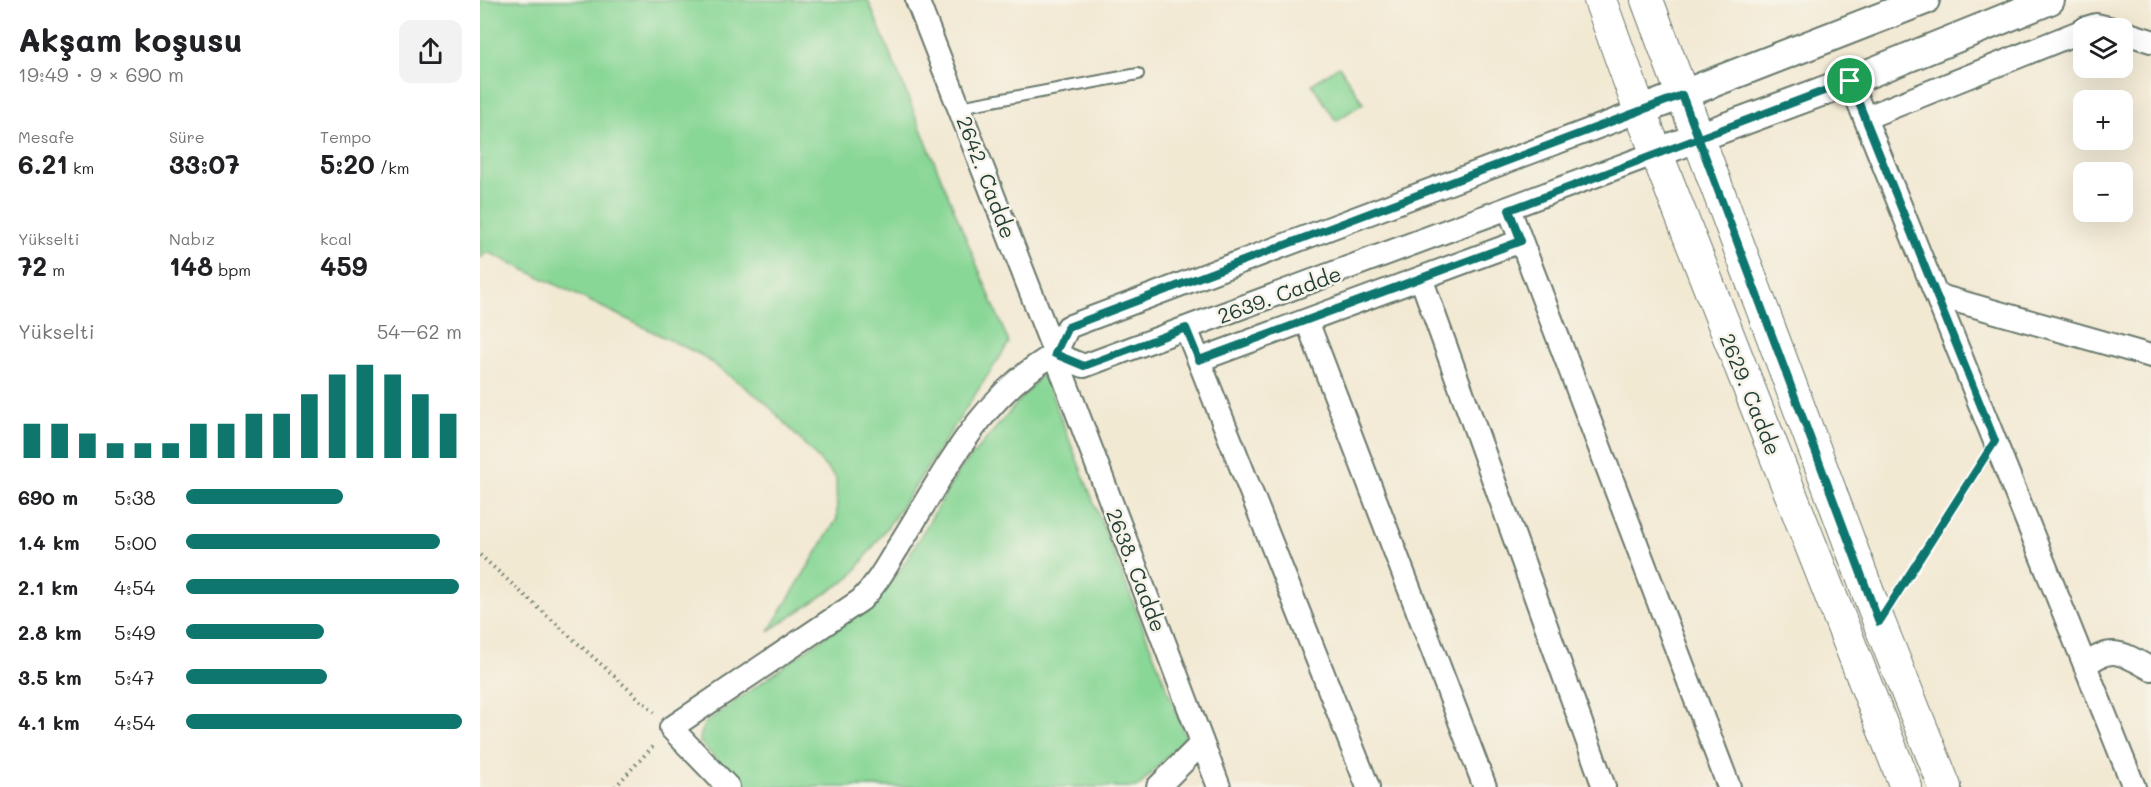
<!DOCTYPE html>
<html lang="tr">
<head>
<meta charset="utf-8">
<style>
	:root { --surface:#fff; --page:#f2f2f2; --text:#202124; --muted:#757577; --accent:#0f766e }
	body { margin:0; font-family:Mali,sans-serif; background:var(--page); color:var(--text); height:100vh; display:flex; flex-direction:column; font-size:22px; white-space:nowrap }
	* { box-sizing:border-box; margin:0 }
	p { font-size:20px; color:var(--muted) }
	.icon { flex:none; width:33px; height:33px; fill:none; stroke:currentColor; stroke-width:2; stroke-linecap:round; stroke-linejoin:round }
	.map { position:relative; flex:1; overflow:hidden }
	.side { display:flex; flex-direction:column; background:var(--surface); width:480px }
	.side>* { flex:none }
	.tools { position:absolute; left:1593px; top:18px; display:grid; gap:12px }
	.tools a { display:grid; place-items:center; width:60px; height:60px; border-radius:12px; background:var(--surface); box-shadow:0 6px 24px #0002; font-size:30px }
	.pin { position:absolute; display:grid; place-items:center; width:51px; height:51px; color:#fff; margin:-26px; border:3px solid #fff; border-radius:50%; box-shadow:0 2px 6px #0007 }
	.round { display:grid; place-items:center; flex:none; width:63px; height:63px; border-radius:12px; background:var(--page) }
	.overview { display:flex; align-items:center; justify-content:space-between; height:102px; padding:0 18px }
	h1 { font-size:33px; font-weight:800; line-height:45px }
	.metrics { display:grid; grid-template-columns:repeat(3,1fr); gap:9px; height:102px; padding:6px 18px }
	.metrics div { display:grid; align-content:center }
	.metrics b { font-size:26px; font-weight:800 }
	.metrics small { font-size:16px; font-weight:400 }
	.metrics p { font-size:16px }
	.chart { height:168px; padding:12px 18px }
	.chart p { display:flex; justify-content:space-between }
	.chart svg { width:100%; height:108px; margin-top:6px; stroke:var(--accent); stroke-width:6 }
	ul { padding:0 18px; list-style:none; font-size:20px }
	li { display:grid; grid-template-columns:96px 72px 1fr; align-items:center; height:45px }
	li i { height:15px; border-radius:8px; background:var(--accent) }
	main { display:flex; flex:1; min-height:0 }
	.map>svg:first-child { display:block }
	.green { fill:#89d796; stroke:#548a65; stroke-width:1.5 }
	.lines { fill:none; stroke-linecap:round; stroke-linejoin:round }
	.service-casing { stroke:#69796c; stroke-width:14 }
	.minor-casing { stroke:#69796c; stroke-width:26 }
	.tertiary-casing { stroke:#69796c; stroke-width:32 }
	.secondary-casing { stroke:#69796c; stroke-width:34 }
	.path { stroke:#69796c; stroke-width:4; stroke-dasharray:1.5 4.5; stroke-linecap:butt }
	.service { stroke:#fff; stroke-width:10 }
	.minor { stroke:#fff; stroke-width:22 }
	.tertiary { stroke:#fff; stroke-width:28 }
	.secondary { stroke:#fff; stroke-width:32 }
	.route-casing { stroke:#fff; stroke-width:12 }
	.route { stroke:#0f766e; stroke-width:8 }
	.labels { text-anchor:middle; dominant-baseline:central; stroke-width:5; stroke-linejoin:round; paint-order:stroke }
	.street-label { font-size:21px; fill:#1f3d34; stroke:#f7f3e8 }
</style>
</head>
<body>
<main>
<section class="side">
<div class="overview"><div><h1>Akşam koşusu</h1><p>19:49 · 9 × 690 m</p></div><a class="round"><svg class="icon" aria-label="share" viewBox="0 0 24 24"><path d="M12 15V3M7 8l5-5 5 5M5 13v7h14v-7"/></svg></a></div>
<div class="metrics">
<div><p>Mesafe</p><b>6.21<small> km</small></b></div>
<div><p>Süre</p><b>33:07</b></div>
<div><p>Tempo</p><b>5:20<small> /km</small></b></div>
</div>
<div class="metrics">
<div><p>Yükselti</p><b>72<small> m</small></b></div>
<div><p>Nabız</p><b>148<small> bpm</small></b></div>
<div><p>kcal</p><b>459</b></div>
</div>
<div class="chart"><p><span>Yükselti</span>54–62 m</p>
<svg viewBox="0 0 160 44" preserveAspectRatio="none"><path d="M5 44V30M15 44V30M25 44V34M35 44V38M45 44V38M55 44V38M65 44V30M75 44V30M85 44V26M95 44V26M105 44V18M115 44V10M125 44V6M135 44V10M145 44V18M155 44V26"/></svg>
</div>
<ul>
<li><b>690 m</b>5:38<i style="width:57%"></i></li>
<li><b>1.4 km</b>5:00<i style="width:92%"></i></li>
<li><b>2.1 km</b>4:54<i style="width:99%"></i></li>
<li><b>2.8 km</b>5:49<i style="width:50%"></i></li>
<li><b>3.5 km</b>5:47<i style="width:51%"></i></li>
<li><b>4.1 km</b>4:54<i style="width:100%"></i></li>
</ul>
</section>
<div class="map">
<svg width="1671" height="787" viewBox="0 0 1671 787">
	<rect width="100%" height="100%" fill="#f7f3e8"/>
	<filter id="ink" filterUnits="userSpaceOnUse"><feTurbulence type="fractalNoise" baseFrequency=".0167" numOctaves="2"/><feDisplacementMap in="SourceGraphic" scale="12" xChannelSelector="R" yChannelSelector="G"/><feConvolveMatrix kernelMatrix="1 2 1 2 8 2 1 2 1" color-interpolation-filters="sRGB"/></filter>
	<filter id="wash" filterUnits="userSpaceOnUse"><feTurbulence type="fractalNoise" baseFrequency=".008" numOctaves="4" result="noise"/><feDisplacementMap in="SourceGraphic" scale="24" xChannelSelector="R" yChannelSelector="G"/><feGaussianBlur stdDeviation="1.35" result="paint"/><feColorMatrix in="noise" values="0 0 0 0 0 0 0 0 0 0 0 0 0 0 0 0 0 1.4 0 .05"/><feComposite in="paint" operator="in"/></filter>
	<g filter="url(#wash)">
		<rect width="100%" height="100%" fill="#f2e9d3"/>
		<path class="green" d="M 0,0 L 388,0 L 529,343 L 416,515 L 371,577 L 289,631 L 357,519 L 356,478 L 285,402 L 221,355 L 8,252 L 0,258 Z
			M 859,66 L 883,103 L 856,121 L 832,84 Z
			M 563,373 L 706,737 L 658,787 L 262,787 L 219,741 L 224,724 L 379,612 L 420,571 L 479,471 Z"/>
	</g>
	<g filter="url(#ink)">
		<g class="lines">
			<g class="service-casing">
				<path id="service" d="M 480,107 L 658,74"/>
			</g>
			<g class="minor-casing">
				<path id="minor" d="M 437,0 L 575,354 L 739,787
					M 1606,28 L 1616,25 L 1629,28
					M 1642,32 L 1671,41
					M 1370,81 L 1654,787
					M 1385,118 L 1604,30
					M 1029,209 L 1249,787
					M 941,278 L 1124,787
					M 1456,295 L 1671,356
					M 827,321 L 1005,787
					M 706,328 L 888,787
					M 575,354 L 604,366 L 1176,153
					M 575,354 L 588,327 L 1160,111
					M 719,360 L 1041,241
					M 1605,666 C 1631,643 1646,655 1671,669
					M 248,787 L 191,728 L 381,600 C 398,583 408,563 420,544 C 464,474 500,396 575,354
					M 678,787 L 722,743"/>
			</g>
			<g class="tertiary-casing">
				<path id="tertiary" d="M 1160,111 L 1445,0
					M 1176,153 L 1370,81 L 1570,0"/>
			</g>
			<g class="secondary-casing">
				<path id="secondary" d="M 1120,0 L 1160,111 L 1426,787
					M 1167,0 L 1399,622 L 1465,787"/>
			</g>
			<path class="path" d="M 0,555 L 175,713
				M 1418,592 L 1498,467
				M 135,787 L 175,744"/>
			<use href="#service" class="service"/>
			<use href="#minor" class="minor"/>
			<use href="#tertiary" class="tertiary"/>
			<use href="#secondary" class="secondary"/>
		</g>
	</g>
	<g class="lines" filter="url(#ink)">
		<g class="route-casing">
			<path id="route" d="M 1370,81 L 1029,210 L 1041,241 L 719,360 L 706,328 L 604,366 L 575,354 L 588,327 L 1202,95 L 1218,137 L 1399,622 L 1515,441 L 1370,81"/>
		</g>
		<use href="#route" class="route"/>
	</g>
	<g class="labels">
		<g class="street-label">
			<text transform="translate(507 177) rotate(69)">2642. Cadde</text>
			<text transform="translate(799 294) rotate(-20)">2639. Cadde</text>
			<text transform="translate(1271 394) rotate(68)">2629. Cadde</text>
			<text transform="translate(657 570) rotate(69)">2638. Cadde</text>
		</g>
	</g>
</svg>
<div class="tools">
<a><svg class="icon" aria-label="layers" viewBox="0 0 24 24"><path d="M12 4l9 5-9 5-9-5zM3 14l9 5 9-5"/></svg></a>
<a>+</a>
<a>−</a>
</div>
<div class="pin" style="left:1370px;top:81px;background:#1e9e55"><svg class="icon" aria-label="arrive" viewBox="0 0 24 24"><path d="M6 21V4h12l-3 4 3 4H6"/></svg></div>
</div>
</main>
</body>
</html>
